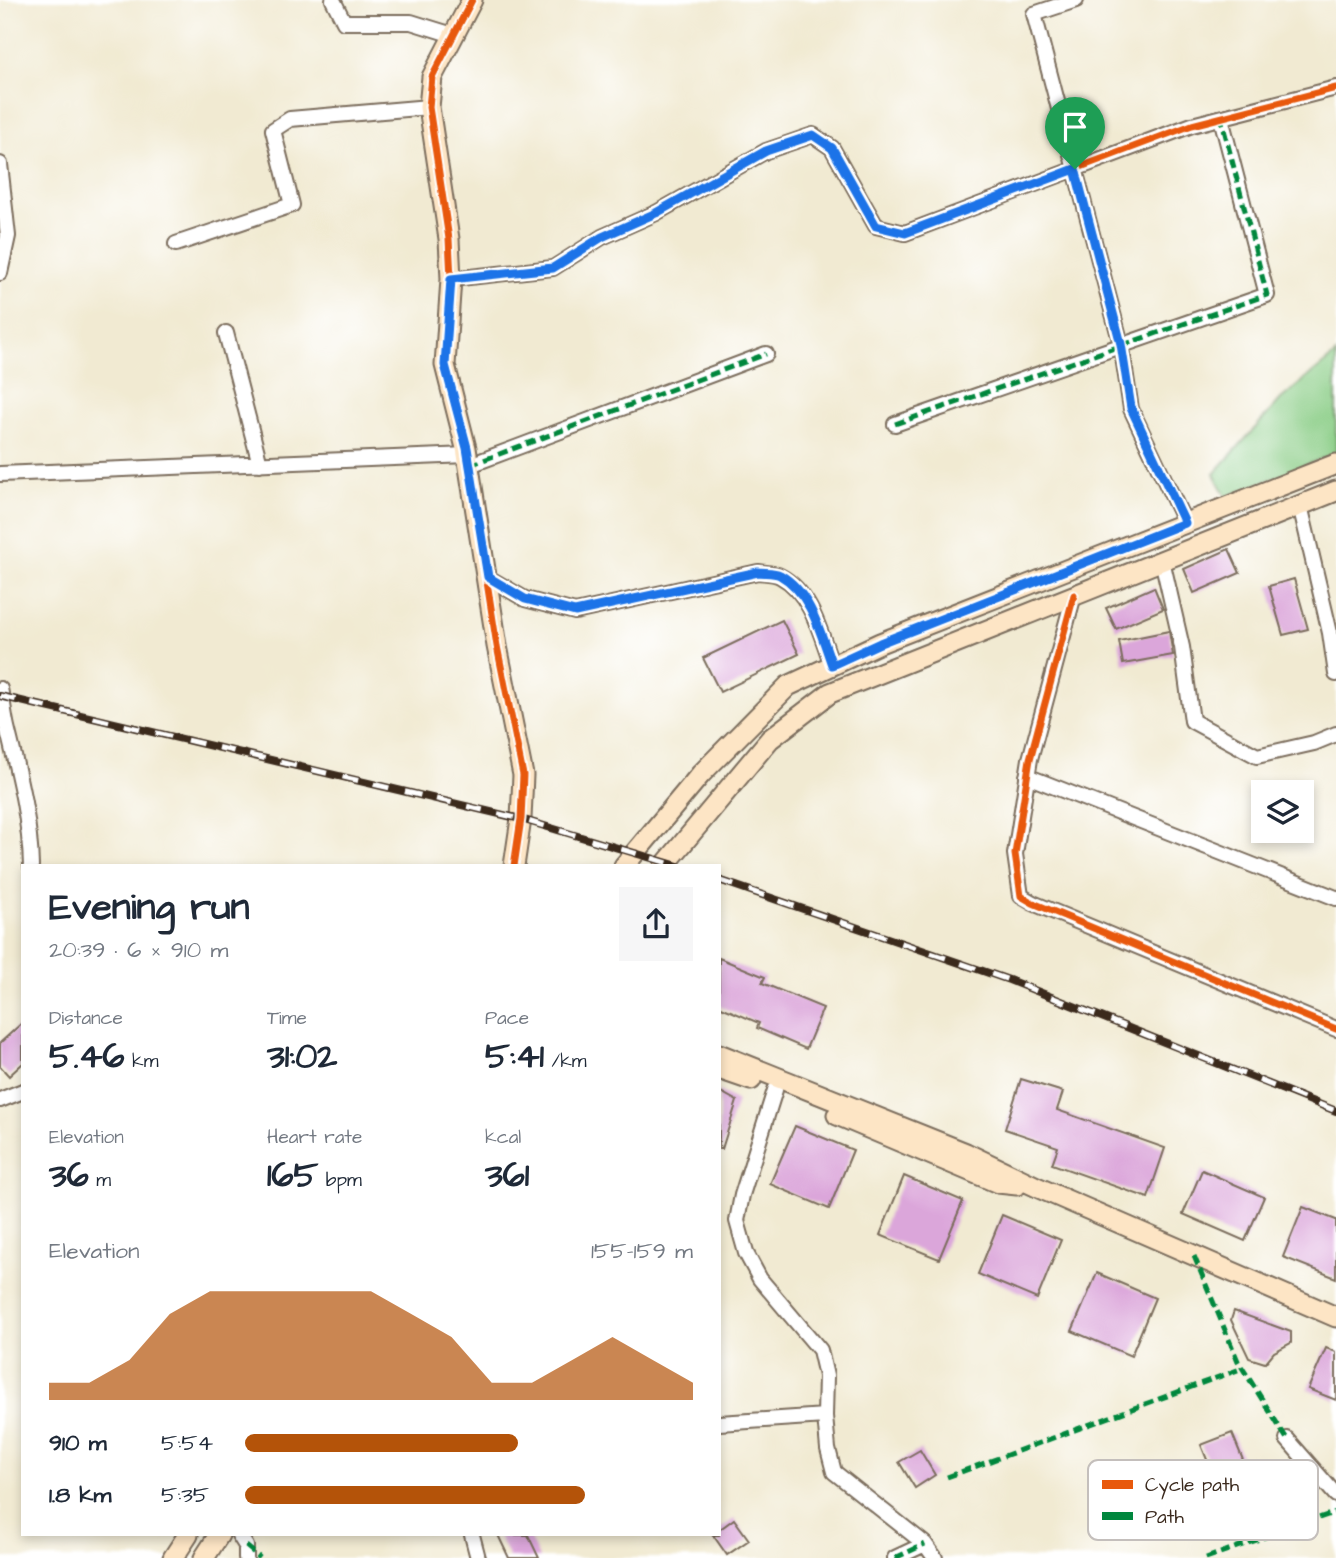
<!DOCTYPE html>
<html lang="en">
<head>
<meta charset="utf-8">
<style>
	:root { --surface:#fff; --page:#f6f6f7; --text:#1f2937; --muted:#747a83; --accent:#b45309 }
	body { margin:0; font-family:"Architects Daughter",sans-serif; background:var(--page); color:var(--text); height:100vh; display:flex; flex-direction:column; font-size:26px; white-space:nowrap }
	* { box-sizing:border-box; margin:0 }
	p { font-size:23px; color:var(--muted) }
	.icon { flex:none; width:38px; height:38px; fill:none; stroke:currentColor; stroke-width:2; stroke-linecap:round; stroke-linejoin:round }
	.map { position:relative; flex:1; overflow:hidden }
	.drawer { position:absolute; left:21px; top:864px; width:700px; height:672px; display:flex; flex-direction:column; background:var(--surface); border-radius:0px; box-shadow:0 4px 10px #0003 }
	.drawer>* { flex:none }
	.controls { position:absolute; left:1251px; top:780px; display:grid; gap:14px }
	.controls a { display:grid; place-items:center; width:63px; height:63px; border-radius:0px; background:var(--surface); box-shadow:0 4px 10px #0003; font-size:35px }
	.pin { position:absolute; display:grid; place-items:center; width:60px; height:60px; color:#fff; margin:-72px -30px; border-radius:50% 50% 50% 0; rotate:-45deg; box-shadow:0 0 7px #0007 }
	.pin .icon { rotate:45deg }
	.round { display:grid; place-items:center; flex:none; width:74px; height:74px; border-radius:0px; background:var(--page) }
	.head { display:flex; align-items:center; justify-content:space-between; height:119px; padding:0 28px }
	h1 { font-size:38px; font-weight:800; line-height:52px }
	.stats { display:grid; grid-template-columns:repeat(3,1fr); gap:10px; height:119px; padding:7px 28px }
	.stats div { display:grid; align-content:center }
	.stats b { font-size:35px; font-weight:800 }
	.stats small { font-size:19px; font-weight:400 }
	.stats p { font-size:19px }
	.chart { height:196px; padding:14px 28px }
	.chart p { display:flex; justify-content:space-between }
	.chart svg { width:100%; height:126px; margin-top:7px; fill:var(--accent); opacity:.7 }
	ul { padding:0 28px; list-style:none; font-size:23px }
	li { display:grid; grid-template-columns:112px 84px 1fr; align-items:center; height:52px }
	li i { height:18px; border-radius:9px; background:var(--accent) }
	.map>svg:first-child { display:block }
	.green { fill:#8acd86; stroke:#627c52; stroke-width:2 }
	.building { fill:#dba6da }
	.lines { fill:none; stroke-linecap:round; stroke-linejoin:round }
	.street-casing { stroke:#7b6d5d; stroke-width:18 }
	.secondary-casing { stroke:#7b6d5d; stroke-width:23 }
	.street { stroke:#fff; stroke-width:14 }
	.secondary { stroke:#fde5c5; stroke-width:19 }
	.rail-casing { stroke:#3b2a1e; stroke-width:8 }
	.rail { stroke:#fff; stroke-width:5; stroke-dasharray:16; stroke-linecap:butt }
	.quiet { stroke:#00873e; stroke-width:5; stroke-dasharray:10 5; stroke-linecap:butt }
	.cycleway-casing { stroke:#fff; stroke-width:11 }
	.cycleway { stroke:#e8590c; stroke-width:7 }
	.route-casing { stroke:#fff; stroke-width:14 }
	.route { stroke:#1a73e8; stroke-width:9 }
	.key { fill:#fff; stroke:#c4bfbc; stroke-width:2 }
	.key-label { font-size:19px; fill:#3b2a1e }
</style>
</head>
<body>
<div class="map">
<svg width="1336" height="1558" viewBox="0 0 1336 1558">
	<rect width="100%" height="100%" fill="#fff"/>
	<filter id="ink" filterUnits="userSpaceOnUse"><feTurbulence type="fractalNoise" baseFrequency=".0143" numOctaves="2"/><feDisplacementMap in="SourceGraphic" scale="14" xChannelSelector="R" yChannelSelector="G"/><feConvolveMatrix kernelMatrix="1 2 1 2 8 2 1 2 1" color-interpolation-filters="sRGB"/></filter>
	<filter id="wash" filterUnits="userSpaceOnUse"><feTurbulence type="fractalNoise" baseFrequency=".00686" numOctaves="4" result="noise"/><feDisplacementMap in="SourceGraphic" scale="28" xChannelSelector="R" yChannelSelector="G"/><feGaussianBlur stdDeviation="1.57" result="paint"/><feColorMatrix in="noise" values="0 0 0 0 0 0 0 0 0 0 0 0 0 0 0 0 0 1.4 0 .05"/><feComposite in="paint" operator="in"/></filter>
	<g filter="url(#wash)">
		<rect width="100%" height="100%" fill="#f1ead2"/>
		<path class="green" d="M 1336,354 L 1336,453 L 1226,497 L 1214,474 L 1281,399 Z"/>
		<g id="blocks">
			<path class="building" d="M 1229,549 L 1240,573 L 1194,593 L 1184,569 Z
				M 1294,579 L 1308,629 L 1283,635 L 1269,586 Z
				M 1154,587 L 1163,609 L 1116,629 L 1106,608 Z
				M 782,620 L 799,654 L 720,692 L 703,658 Z
				M 1169,631 L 1173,655 L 1123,664 L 1119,641 Z
				M 719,958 L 765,977 L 762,983 L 823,1008 L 806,1049 L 757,1028 L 759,1023 L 719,1006 Z
				M 23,1022 L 23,1063 L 9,1076 L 0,1066 L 0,1043 Z
				M 1021,1079 L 1063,1092 L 1057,1110 L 1165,1148 L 1148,1198 L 1052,1164 L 1058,1147 L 1005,1129 Z
				M 719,1091 L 737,1101 L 722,1149 L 719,1149 Z
				M 795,1126 L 853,1150 L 829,1209 L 770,1184 Z
				M 1202,1170 L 1264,1197 L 1245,1241 L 1183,1214 Z
				M 904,1176 L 963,1201 L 939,1259 L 880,1235 Z
				M 1303,1207 L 1336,1220 L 1336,1278 L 1283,1257 Z
				M 1002,1215 L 1061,1240 L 1037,1299 L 978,1274 Z
				M 1097,1273 L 1155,1298 L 1131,1356 L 1072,1331 Z
				M 1234,1311 L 1291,1332 L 1291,1343 L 1274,1352 L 1265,1363 L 1249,1358 L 1231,1320 Z
				M 1326,1348 L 1336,1352 L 1336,1400 L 1308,1389 Z
				M 1232,1433 L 1243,1460 L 1212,1472 L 1201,1445 Z
				M 920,1450 L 935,1475 L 915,1488 L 899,1462 Z
				M 734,1519 L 749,1540 L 727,1555 L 713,1535 L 719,1535 L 719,1530 Z
				M 498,1535 L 528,1535 L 539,1558 L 509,1558 Z"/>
		</g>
	</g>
	<g filter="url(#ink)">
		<use href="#blocks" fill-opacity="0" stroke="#7b6d5d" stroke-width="2"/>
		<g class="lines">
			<g class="street-casing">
				<path id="street" d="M 333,0 L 344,22 L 411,22 L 453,35
					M 1076,0 L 1034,14 L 1121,344 L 1131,409 L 1185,523
					M 0,164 L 8,236 L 0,273
					M 176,244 L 292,205 L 273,130 L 290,119 L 429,107
					M 451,279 L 553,268 L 602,237 L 656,213 L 766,151 L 813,135 L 832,148 L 876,226 L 905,233 L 1192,125 L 1336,88
					M 226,333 L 260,464
					M 895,424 L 1267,295 L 1221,118
					M 470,465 L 766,354
					M 0,474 L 468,455
					M 1300,505 L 1330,633 L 1336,674
					M 1162,560 L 1182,647 L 1192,721 L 1257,756 L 1314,743 L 1336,734
					M 487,577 L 525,599 L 575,612 L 758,572 C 765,573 774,573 780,576 C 811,592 821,635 832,665
					M 1074,595 L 1030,759 L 1015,854 L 1021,896 L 1033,903 L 1336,1029
					M 0,689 C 3,701 4,714 7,727 C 18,773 30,818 31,866
					M 1027,776 L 1336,898
					M 775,1090 L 742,1195 L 737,1221 L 746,1253 L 760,1279 L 820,1350 L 826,1376 L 825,1416 L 828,1449 L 834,1472 L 925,1544 L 935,1558
					M 0,1100 L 23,1091
					M 719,1423 L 825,1416
					M 1287,1439 L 1336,1495
					M 239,1535 L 246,1546 L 246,1558
					M 472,1535 L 478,1558
					M 895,1558 L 925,1544"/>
			</g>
			<g class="secondary-casing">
				<path id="secondary" d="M 472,0 L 432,77 L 429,107 L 449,239 L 451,279 L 445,365 L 466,448 L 497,646 L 523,775 L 521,819 L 514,866
					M 624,866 L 701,774 L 788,686 L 880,643 L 1336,464
					M 664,866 L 770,739 L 830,693 L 1336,491
					M 719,1054 L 966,1153 L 1039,1188 L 1336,1317
					M 719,1069 L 751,1080
					M 837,1115 L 998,1183 L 1017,1185
					M 173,1558 L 188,1535
					M 204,1558 L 219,1535"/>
			</g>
			<use href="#street" class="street"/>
			<use href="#secondary" class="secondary"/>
			<g class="rail-casing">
				<path id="rail" d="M 0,696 L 521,819 L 678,866
					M 719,880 L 1009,980 L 1336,1111"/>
			</g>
			<use href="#rail" class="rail"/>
			<path class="quiet" d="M 895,424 L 1267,295 L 1221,118
				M 470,465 L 766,354
				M 1194,1256 L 1238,1361 L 1287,1439
				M 947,1477 L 1243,1368
				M 246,1546 L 260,1558
				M 895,1558 L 925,1544
				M 1206,1558 L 1336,1512"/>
			<g class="cycleway-casing">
				<path id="cycleway" d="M 472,0 L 432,77 L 429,107 L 449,239 L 451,279 L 445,365 L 466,448 L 497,646 L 523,775 L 521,819 L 514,866
					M 451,279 L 553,268 L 602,237 L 656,213 L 766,151 L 813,135 L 832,148 L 876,226 L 905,233 L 1192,125 L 1336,88
					M 1074,595 L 1030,759 L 1015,854 L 1021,896 L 1033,903 L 1336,1029"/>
			</g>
			<use href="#cycleway" class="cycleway"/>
		</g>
	</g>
	<g class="lines" filter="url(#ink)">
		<g class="route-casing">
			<path id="route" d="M 813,135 L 832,148 L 876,226 L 905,233 L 1075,169 L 1121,344 L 1131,408 L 1185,523 L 880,643 L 832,665 C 821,635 811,592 780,575 C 774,572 765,573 758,572 L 575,612 L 525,599 L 488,577 L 467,448 L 445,365 L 451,279 L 553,268 L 602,237 L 656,213 L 766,151 Z"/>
		</g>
		<use href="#route" class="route"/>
	</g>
	<rect x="1088" y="1460" width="230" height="80" rx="10" class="key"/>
	<rect x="1102" y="1480" width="31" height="9" fill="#e8590c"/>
	<rect x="1102" y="1512" width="31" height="8" fill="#00873e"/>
	<g class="key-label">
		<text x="1145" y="1491">Cycle path</text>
		<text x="1145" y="1523">Path</text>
	</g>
</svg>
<div class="controls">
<a><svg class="icon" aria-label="layers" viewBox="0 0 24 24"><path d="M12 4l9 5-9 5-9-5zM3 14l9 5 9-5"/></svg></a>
</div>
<div class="pin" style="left:1075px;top:169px;background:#1e9e55"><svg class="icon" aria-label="arrive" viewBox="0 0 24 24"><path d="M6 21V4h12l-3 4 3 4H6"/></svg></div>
<section class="drawer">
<div class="head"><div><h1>Evening run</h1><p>20:39 · 6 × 910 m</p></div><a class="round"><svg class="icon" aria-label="share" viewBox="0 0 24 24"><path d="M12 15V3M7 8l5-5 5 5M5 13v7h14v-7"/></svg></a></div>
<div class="stats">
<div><p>Distance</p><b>5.46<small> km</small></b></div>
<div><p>Time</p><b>31:02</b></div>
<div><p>Pace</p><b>5:41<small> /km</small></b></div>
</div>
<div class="stats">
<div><p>Elevation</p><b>36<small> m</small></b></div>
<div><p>Heart rate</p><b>165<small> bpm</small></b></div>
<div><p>kcal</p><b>361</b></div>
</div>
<div class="chart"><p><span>Elevation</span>155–159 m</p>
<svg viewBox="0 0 160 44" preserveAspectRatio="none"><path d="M0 44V38L10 38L20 30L30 14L40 6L50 6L60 6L70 6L80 6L90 14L100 22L110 38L120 38L130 30L140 22L150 30L160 38V44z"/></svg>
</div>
<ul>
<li><b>910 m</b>5:54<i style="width:61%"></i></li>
<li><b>1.8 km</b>5:35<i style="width:76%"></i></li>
</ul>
</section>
</div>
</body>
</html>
